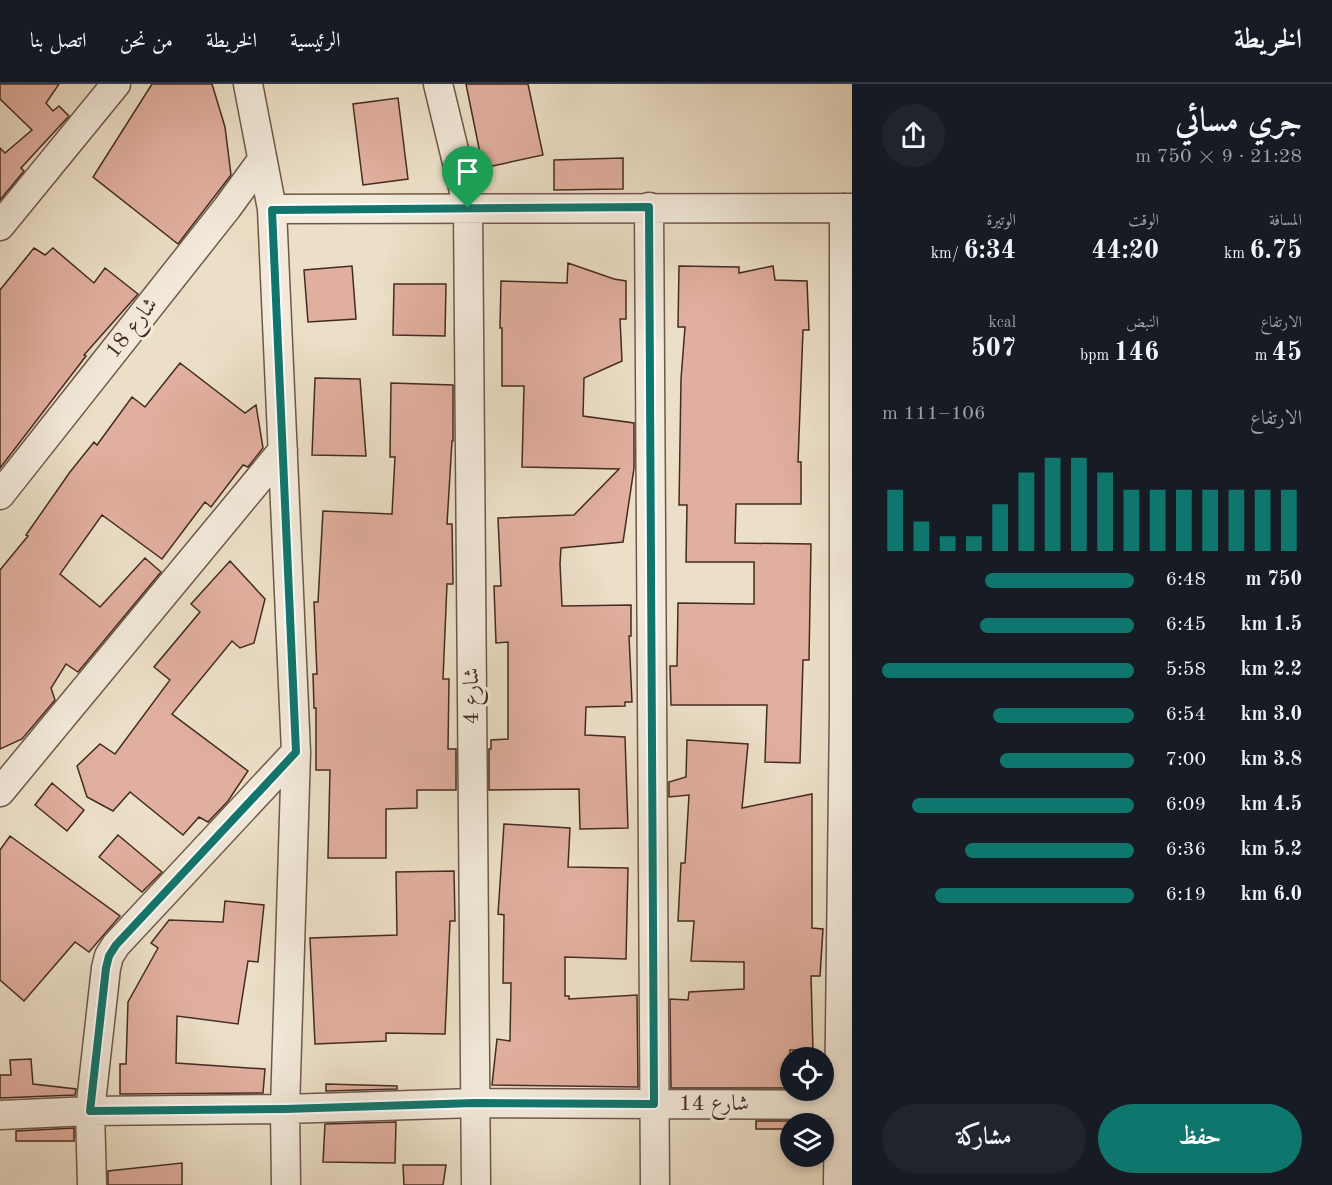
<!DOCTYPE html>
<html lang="ar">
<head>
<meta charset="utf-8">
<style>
	:root { --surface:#171b24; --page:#20242c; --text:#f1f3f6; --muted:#9ea1a6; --line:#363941; --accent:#0f766e }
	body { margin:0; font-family:"Old Standard TT",Amiri,serif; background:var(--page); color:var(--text); direction:rtl; height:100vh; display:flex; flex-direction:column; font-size:22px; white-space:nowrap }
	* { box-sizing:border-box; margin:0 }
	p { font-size:20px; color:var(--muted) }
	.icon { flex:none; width:33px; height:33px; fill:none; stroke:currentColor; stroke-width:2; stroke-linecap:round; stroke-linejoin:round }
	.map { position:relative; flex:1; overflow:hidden; direction:ltr }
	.drawer { display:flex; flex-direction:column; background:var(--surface); width:480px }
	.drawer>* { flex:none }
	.tools { position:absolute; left:780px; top:963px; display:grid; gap:12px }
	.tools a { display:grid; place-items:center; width:54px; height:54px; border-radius:50%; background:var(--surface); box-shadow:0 3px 9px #0003; font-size:30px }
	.pin { position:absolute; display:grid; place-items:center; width:51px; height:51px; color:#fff; margin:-62px -26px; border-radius:50% 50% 50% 0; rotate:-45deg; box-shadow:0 0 6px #0007 }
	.pin .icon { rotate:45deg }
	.round { display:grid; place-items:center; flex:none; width:63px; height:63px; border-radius:32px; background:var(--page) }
	.head { display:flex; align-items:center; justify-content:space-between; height:102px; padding:0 30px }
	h1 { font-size:33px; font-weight:700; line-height:45px }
	.metrics { display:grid; grid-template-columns:repeat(3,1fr); gap:9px; height:102px; padding:6px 30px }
	.metrics div { display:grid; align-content:center }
	.metrics b { font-size:26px; font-weight:700 }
	.metrics small { font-size:16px; font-weight:400 }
	.metrics p { font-size:16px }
	.chart { height:168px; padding:12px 30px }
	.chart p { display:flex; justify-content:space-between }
	.chart svg { width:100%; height:108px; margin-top:6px; stroke:var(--accent); stroke-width:6 }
	.button { display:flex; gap:12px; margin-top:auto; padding:12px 30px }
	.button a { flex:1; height:69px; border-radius:36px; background:var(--accent); color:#fff; font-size:24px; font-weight:700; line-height:69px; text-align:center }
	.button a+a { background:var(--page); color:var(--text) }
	ul { padding:0 30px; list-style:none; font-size:20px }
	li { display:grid; grid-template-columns:96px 72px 1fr; align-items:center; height:45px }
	li i { height:15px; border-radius:8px; background:var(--accent) }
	header { display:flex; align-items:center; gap:36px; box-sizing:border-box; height:84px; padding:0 30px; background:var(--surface); border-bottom:2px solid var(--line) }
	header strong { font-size:28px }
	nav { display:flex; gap:33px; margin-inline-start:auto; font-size:21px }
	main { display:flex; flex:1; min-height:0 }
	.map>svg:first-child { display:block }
	.building { fill:#e1af9f; stroke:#442b21; stroke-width:1.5 }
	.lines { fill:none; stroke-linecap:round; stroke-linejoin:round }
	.street-casing { stroke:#6e584a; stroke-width:31 }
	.street { stroke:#f3eadb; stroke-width:28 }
	.route-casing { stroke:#fff; stroke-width:12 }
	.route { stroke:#0f766e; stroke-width:8 }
	.labels { text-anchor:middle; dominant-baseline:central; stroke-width:6; stroke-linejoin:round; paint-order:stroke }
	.street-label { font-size:22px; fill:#442b21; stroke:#f3eadb }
</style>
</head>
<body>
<header>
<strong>الخريطة</strong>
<nav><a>الرئيسية</a><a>الخريطة</a><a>من نحن</a><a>اتصل بنا</a></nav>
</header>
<main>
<section class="drawer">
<div class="head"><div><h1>جري مسائي</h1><p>21:28 · 9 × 750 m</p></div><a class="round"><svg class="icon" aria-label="share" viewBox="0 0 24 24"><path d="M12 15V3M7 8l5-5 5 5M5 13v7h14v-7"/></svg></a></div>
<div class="metrics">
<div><p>المسافة</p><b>6.75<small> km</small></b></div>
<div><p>الوقت</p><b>44:20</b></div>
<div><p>الوتيرة</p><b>6:34<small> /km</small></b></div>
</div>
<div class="metrics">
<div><p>الارتفاع</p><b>45<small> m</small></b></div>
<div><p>النبض</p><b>146<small> bpm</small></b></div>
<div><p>kcal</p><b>507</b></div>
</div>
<div class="chart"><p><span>الارتفاع</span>106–111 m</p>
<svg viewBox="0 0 160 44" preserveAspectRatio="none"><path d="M5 44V19M15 44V32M25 44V38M35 44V38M45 44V25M55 44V12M65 44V6M75 44V6M85 44V12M95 44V19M105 44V19M115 44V19M125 44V19M135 44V19M145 44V19M155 44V19"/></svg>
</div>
<ul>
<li><b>750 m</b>6:48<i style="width:59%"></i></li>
<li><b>1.5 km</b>6:45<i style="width:61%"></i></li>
<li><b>2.2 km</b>5:58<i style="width:100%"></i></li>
<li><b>3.0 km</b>6:54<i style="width:56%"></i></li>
<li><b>3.8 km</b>7:00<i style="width:53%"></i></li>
<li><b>4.5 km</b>6:09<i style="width:88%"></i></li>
<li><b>5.2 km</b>6:36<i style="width:67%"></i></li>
<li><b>6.0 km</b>6:19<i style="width:79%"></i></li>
</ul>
<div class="button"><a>حفظ</a><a>مشاركة</a></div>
</section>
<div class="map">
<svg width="852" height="1101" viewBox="0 0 852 1101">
	<rect width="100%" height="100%" fill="#ecdfc7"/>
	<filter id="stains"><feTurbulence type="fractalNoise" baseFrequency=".00333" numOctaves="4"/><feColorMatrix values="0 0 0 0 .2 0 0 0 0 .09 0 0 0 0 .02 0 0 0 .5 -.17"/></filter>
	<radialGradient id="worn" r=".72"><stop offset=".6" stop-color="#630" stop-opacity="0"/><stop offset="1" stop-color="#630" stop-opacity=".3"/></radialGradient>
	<path class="building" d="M 0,0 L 59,0 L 46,19 L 53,27 L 59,22 L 69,32 L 21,84 L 24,87 L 0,116 L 0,64 L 5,69 L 32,46 L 0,15 Z
		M 152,0 L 212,0 L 225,43 L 231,91 L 178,160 L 93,93 Z
		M 466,0 L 528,0 L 543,71 L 483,84 Z
		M 398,14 L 408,95 L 363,101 L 353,20 Z
		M 623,74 L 623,105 L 554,106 L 554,76 Z
		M 34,164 L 45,171 L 53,164 L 94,199 L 105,184 L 138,210 L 84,271 L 86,272 L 0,384 L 0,206 Z
		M 568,179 L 614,195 L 626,197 L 626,235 L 620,235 L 622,277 L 584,294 L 583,332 L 634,339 L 634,384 L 623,458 L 561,464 L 560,480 L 562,522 L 631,521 L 631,552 L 629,552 L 632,618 L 625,618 L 625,622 L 586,623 L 585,651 L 625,653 L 628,744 L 580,745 L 579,705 L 489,706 L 489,665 L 491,665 L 491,656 L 508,655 L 508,558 L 496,559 L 494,502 L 501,502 L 498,434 L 574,431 L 619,385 L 522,383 L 524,302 L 502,302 L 502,244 L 500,244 L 501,197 L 567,199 Z
		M 352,182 L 356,235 L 308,238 L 304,186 Z
		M 679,182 L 739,183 L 739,189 L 773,182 L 775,196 L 807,197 L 809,246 L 803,246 L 798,378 L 801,378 L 801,420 L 736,420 L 735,459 L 811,460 L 809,576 L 803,576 L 800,679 L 765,678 L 767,621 L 671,621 L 670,582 L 677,582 L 678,519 L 754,520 L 754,478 L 686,478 L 687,421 L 679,421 L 681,295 L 685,243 L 678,243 Z
		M 394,200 L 446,200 L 445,252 L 393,251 Z
		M 180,279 L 245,329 L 256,321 L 263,364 L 248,383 L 243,381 L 211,423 L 205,418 L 162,475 L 102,431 L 60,490 L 100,523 L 145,474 L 161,488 L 78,588 L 66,580 L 51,604 L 55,616 L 22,655 L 0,665 L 0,486 L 28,452 L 26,451 L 70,388 L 94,358 L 97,361 L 132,313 L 145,323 Z
		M 315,294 L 360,295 L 366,372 L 312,371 Z
		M 391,299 L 453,301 L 453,357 L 452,357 L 447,440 L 452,440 L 453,500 L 447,500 L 443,595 L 449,595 L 448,665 L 456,665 L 456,706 L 417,706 L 417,724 L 386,725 L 386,774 L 328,774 L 330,686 L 316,686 L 316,624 L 314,624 L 313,590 L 317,590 L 314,518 L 318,518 L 323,427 L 392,430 L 395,373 L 390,373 Z
		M 230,477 L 265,515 L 254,559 L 240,564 L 232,557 L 172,630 L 248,687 L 228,717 L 208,738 L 199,733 L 183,751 L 130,708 L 113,727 L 87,713 L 77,682 L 100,660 L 115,670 L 170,596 L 154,583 L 200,528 L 191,520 Z
		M 687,656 L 748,660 L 742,724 L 812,710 L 812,844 L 823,845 L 820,892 L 811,892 L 813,966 L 790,966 L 790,1004 L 671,1004 L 670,915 L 688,916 L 689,908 L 744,905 L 744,878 L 691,877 L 694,837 L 678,837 L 681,779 L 685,779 L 689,711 L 669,713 L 669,698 L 686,693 Z
		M 52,699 L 84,726 L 67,747 L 35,721 Z
		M 504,740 L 570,744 L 568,783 L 628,784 L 626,875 L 565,873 L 565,912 L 569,912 L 569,915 L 637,911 L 638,1003 L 492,1001 L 497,955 L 510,957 L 511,899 L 503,899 L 504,831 L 498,830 Z
		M 118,751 L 162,788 L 142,808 L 99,773 Z
		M 10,752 L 120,832 L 89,868 L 75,858 L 24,917 L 0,896 L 0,766 Z
		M 454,787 L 455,837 L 450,837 L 445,950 L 386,949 L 386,957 L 315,960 L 310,854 L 397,851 L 396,788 Z
		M 225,817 L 264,821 L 258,878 L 248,877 L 238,940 L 177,932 L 176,979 L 265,985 L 263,1009 L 120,1010 L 120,980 L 126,980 L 128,918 L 158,864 L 151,859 L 169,836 L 223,838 Z
		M 31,975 L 33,1000 L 76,1005 L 75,1011 L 0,1014 L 0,991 L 11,991 L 10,976 Z
		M 326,1000 L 397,1002 L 397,1005 L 326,1007 Z
		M 756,1037 L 813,1037 L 813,1040 L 790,1040 L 790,1045 L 756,1045 Z
		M 396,1038 L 395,1079 L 323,1078 L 325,1040 Z
		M 74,1044 L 74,1057 L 16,1057 L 16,1047 Z
		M 182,1079 L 182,1101 L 108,1101 L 108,1087 Z
		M 403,1081 L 446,1081 L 443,1101 L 404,1101 Z"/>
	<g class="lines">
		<g class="street-casing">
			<path id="street" d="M 248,0 L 272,125 L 296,668 L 285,1025 L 286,1101
				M 438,0 L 468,124 L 476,1101
				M 649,123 L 655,1101
				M 272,125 L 852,124
				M 0,142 L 116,0
				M 0,411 L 227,124 L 262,76
				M 0,708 L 283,366
				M 0,1031 L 90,1027 L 285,1025 L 475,1019 L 852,1021
				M 92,1101 L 90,1027 L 106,884 L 109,872 L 116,861 L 296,668
				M 838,1101 L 844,626 L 844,124"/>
		</g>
		<use href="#street" class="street"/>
	</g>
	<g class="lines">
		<g class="route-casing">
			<path id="route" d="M 649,123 L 654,1020 L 475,1019 L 285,1025 L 90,1027 L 106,884 L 109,872 L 116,861 L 296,668 L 272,126 Z"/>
		</g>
		<use href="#route" class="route"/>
	</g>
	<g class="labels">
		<g class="street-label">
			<text transform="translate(132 244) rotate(-52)">شارع 18</text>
			<text transform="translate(472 612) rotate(-90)">شارع 4</text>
			<text x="714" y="1020">شارع 14</text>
		</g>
	</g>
	<rect width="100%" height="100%" filter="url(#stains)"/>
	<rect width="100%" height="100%" fill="url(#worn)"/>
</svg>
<div class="tools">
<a><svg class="icon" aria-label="locate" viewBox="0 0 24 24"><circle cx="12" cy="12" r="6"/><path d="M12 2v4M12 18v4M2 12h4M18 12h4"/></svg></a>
<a><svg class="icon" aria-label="layers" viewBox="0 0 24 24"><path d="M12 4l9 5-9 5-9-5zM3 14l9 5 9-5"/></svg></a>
</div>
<div class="pin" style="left:468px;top:124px;background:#1e9e55"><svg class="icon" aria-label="arrive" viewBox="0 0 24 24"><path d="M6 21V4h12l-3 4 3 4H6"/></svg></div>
</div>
</main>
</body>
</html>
